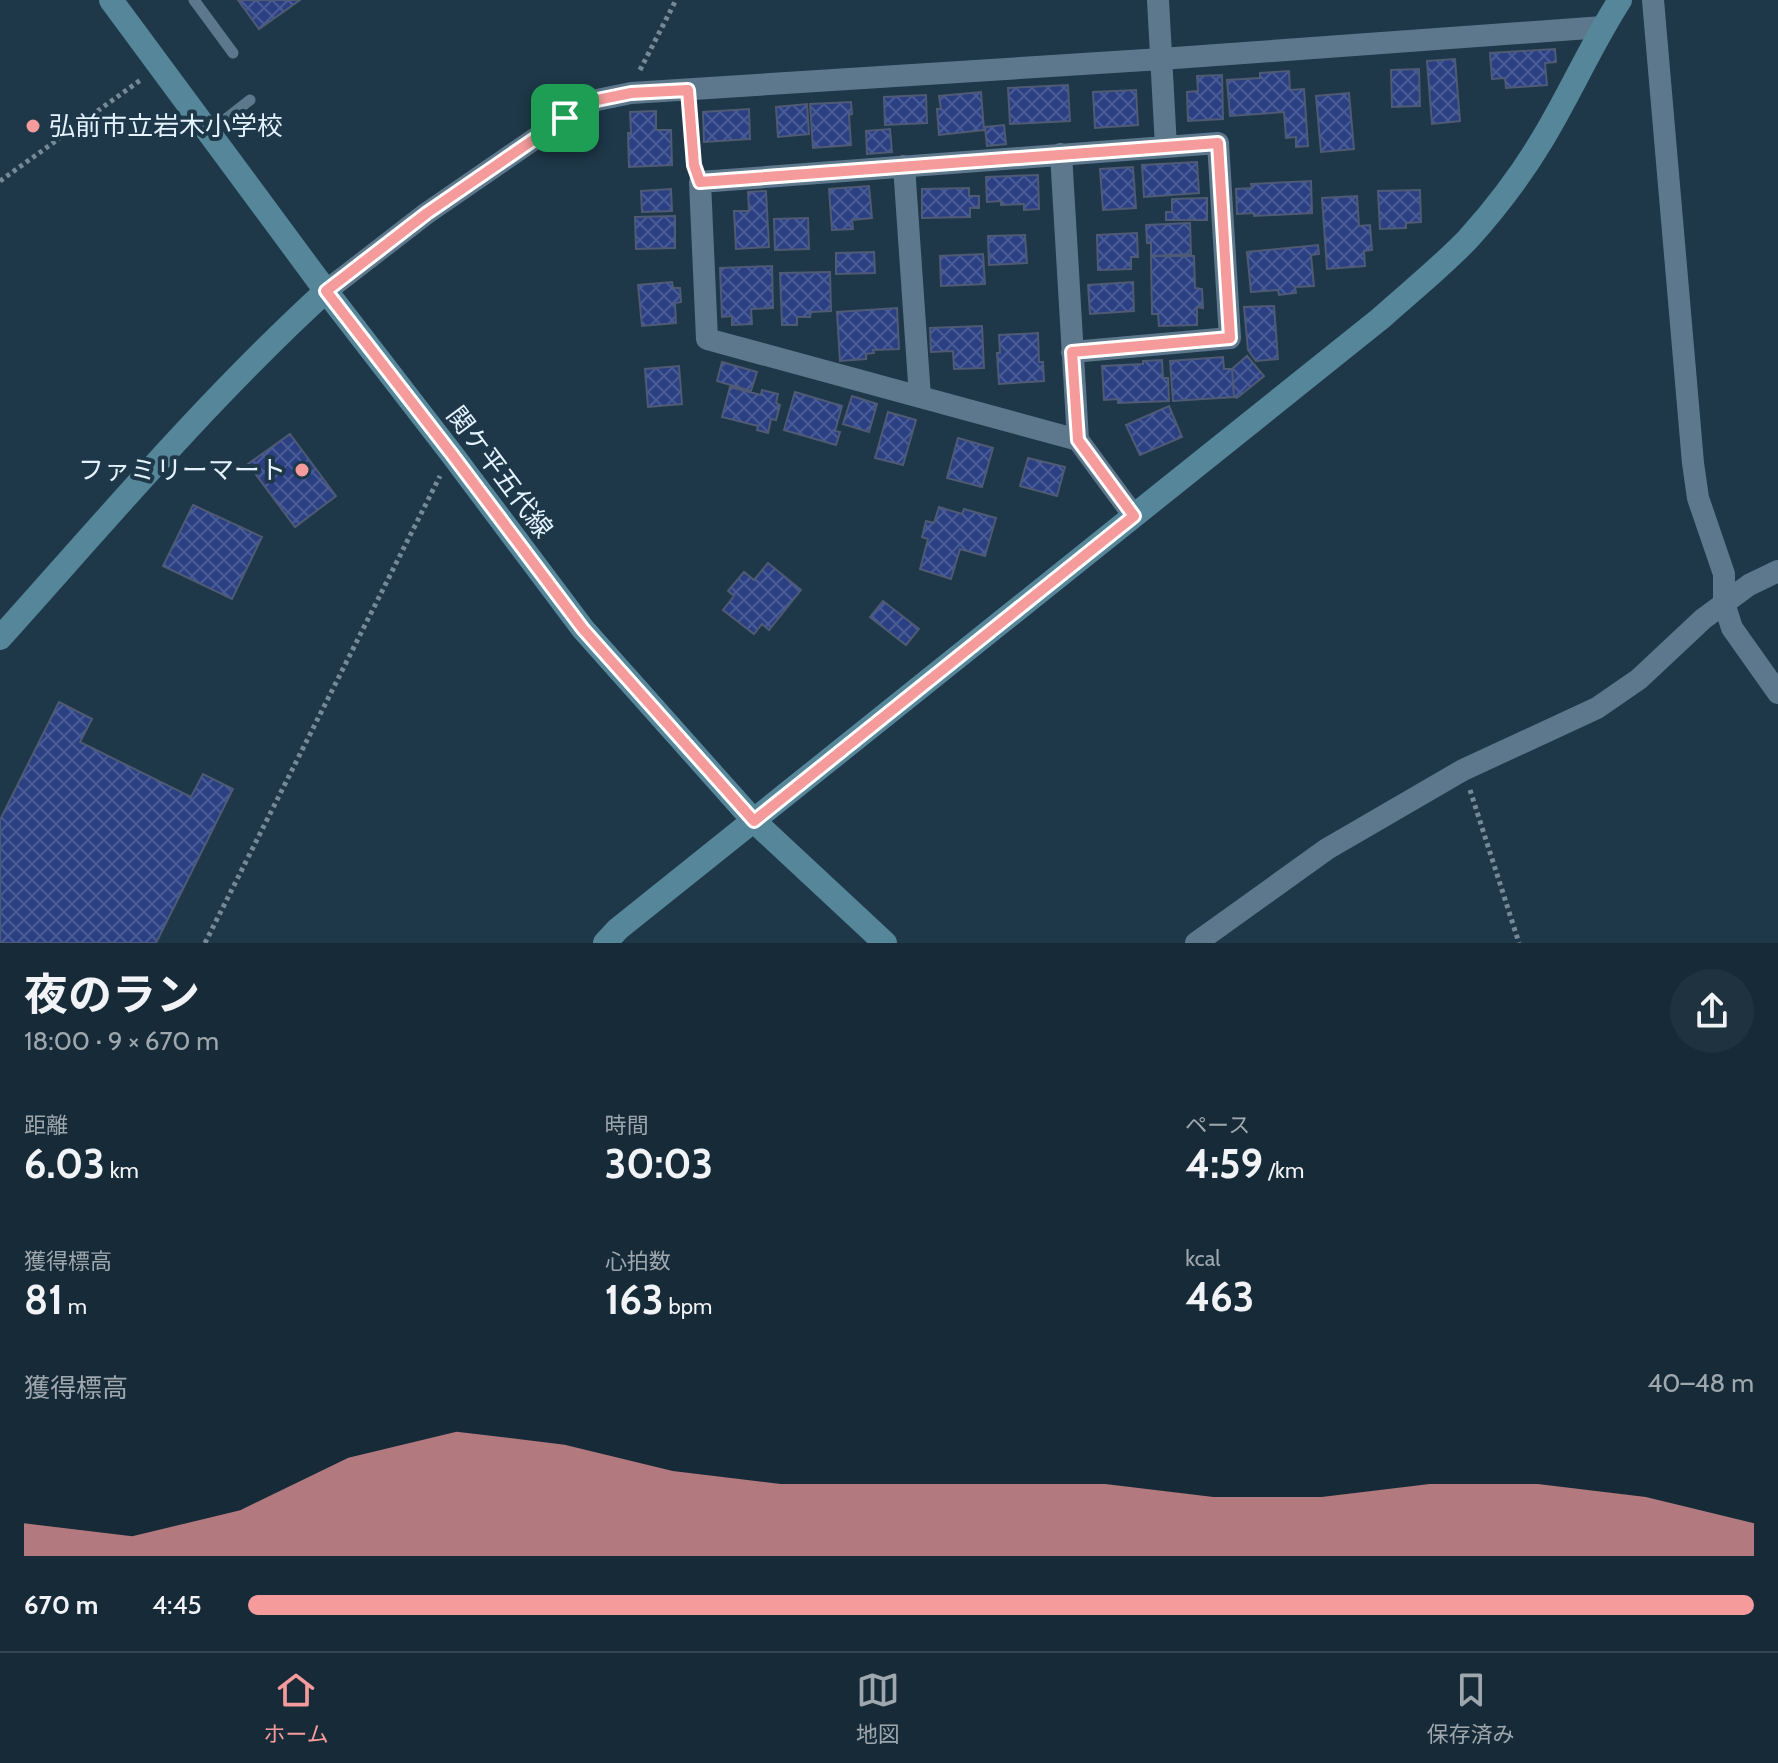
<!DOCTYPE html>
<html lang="ja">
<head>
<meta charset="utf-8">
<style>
	:root { --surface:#162a37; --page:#1f323f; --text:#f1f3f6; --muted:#9ea7ad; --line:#354652; --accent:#f59b9c }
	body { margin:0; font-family:Cabin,"Noto Sans JP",sans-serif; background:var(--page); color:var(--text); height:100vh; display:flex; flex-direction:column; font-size:30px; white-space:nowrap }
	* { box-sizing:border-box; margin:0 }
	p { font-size:26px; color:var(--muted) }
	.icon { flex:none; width:44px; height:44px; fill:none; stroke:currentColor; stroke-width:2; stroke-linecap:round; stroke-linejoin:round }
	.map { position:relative; height:943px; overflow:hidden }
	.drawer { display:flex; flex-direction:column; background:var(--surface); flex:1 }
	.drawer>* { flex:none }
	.pin { position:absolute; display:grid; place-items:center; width:68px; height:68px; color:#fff; margin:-34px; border-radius:16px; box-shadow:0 4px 12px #0006 }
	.round { display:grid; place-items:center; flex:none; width:84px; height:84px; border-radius:42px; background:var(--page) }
	.headline { display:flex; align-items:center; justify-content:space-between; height:136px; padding:0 24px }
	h1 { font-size:44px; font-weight:700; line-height:60px }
	.metrics { display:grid; grid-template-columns:repeat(3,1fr); gap:12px; height:136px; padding:8px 24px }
	.metrics div { display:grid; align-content:center }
	.metrics b { font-size:40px; font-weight:700 }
	.metrics small { font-size:22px; font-weight:400 }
	.metrics p { font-size:22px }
	.chart { height:224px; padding:16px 24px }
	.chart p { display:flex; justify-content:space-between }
	.chart svg { width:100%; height:144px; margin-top:8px; fill:var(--accent); opacity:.7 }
	ul { padding:0 24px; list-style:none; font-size:26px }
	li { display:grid; grid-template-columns:128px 96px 1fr; align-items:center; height:60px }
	li i { height:20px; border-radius:10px; background:var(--accent) }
	.menu { display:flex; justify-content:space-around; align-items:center; height:112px; border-top:2px solid var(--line); background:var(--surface); font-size:22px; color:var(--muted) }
	.menu a { display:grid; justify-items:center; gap:4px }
	.menu .on { color:var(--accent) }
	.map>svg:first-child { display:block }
	.building { fill:url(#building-cross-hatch); stroke:#4f5a74; stroke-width:2 }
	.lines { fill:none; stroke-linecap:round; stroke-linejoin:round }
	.path { stroke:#758a99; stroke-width:5; stroke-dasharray:4 4; stroke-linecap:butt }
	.lane { stroke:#5d788c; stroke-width:11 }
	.street { stroke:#5d788c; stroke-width:22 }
	.secondary { stroke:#568699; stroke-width:24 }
	.route-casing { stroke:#fff; stroke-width:16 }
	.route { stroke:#f59b9c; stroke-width:10 }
	.poi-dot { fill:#f59b9c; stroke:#1e3849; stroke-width:3 }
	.labels { text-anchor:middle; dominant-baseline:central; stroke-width:8; stroke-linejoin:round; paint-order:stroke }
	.poi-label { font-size:26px; fill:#e3f2fe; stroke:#1e3849; text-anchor:start }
	.street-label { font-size:26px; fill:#e3f2fe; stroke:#1e3849 }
</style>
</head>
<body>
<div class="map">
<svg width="1778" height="943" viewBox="0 0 1778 943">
	<defs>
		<pattern id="building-cross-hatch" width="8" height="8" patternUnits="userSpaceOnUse" patternTransform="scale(2)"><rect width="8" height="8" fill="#2b4083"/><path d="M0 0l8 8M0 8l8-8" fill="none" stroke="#4a5c96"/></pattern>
	</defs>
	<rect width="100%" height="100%" fill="#1e3849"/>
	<path class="building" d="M 238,0 L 300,0 L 259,29 Z
		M 1555,49 L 1556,62 L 1545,63 L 1547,85 L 1506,88 L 1505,78 L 1492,79 L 1490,53 Z
		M 1455,59 L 1460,121 L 1432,124 L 1427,61 Z
		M 1419,69 L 1420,106 L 1392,107 L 1391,70 Z
		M 1289,71 L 1290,90 L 1304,89 L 1308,146 L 1296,147 L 1296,137 L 1286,138 L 1284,112 L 1230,116 L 1227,80 L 1260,78 L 1260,73 Z
		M 1222,75 L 1223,119 L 1188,121 L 1187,92 L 1198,91 L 1197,76 Z
		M 1068,85 L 1070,121 L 1010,124 L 1008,88 Z
		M 1136,90 L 1138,125 L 1095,128 L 1093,92 Z
		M 981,92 L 984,130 L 939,135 L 937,109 L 941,109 L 939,96 Z
		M 1349,93 L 1354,149 L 1321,152 L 1316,96 Z
		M 926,95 L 927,123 L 885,125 L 884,97 Z
		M 851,102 L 852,114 L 849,115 L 851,145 L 813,148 L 810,104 Z
		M 807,104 L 809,134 L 778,137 L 776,107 Z
		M 749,109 L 750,139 L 704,142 L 703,112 Z
		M 656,111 L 656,130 L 671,130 L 672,165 L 629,167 L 628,133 L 631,133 L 630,112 Z
		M 1004,125 L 1006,144 L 987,146 L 985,127 Z
		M 890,129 L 892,152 L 867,154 L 866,131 Z
		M 1197,162 L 1199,193 L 1144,197 L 1142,165 Z
		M 1133,167 L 1136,208 L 1103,210 L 1100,169 Z
		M 1038,175 L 1039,209 L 1024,210 L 1024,204 L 1001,205 L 1001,201 L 987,202 L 986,177 Z
		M 1311,181 L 1312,213 L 1254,216 L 1254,213 L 1237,214 L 1236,189 L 1252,188 L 1251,184 Z
		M 869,186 L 872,218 L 852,220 L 853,229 L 832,230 L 829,189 Z
		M 969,188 L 969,196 L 979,196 L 979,208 L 970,208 L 970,217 L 922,218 L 922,189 Z
		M 671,189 L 672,211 L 642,212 L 641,191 Z
		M 1420,190 L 1421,222 L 1406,223 L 1406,228 L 1380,229 L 1378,191 Z
		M 766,191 L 769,247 L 736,249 L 734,211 L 749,211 L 748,192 Z
		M 1357,196 L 1359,226 L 1370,225 L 1372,250 L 1364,251 L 1365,266 L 1327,269 L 1322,198 Z
		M 1207,198 L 1207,220 L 1166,220 L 1166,212 L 1172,212 L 1172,199 Z
		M 675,216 L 675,248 L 636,249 L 635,217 Z
		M 808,218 L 809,249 L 775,250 L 774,219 Z
		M 1190,223 L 1191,254 L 1151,256 L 1151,243 L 1147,243 L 1146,225 Z
		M 1137,233 L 1138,257 L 1131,257 L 1131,269 L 1098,270 L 1097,235 Z
		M 1025,235 L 1027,263 L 989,265 L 988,236 Z
		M 1318,245 L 1319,254 L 1311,255 L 1314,286 L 1295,287 L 1296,293 L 1279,295 L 1278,290 L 1251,292 L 1247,252 Z
		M 874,252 L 875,273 L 836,274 L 836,253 Z
		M 983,254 L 985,284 L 941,286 L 940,256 Z
		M 1151,256 L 1194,256 L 1195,288 L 1202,289 L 1203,308 L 1197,307 L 1197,325 L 1159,326 L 1158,314 L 1152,314 Z
		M 772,266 L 773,308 L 751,309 L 752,324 L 732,325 L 732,316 L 722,317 L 720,268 Z
		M 830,272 L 831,311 L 811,312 L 810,317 L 797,317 L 797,325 L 782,325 L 780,273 Z
		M 672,282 L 673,288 L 680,288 L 681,302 L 675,303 L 676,323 L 642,326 L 638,285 Z
		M 1133,282 L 1134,311 L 1090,314 L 1088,285 Z
		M 1274,306 L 1278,359 L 1256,361 L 1248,350 L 1244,307 Z
		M 897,308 L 899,349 L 873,350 L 874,353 L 866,354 L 866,359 L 840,361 L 837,312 Z
		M 982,326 L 984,368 L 954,369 L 953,351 L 931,352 L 930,328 Z
		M 1038,333 L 1039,362 L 1043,362 L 1044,381 L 999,384 L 997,353 L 1000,353 L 999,335 Z
		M 1247,356 L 1264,376 L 1237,398 L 1234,397 L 1232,369 Z
		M 1223,357 L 1224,369 L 1232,369 L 1234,397 L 1173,401 L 1170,361 Z
		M 1162,360 L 1163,378 L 1168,378 L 1169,401 L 1118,403 L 1118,399 L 1104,400 L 1102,366 L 1143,364 L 1143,361 Z
		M 722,362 L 757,372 L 751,391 L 717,381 Z
		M 679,366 L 682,404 L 648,407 L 645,369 Z
		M 730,387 L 761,395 L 762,390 L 778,394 L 776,403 L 780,405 L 776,420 L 771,419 L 768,433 L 757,430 L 758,426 L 722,417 Z
		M 795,392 L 842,406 L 835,431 L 840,432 L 836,445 L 784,430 Z
		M 852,396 L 877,404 L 869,432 L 843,424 Z
		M 1169,406 L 1182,437 L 1140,455 L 1126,425 Z
		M 888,412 L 916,420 L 903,465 L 875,458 Z
		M 290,434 L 336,496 L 295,527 L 248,464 Z
		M 958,438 L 993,448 L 982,487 L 947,478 Z
		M 1028,458 L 1065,467 L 1057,496 L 1020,486 Z
		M 193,505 L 262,537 L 232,599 L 163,566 Z
		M 939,507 L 962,514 L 964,509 L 996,518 L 985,556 L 960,549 L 951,579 L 920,569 L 928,539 L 922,537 L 926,521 L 934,523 Z
		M 768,563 L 801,590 L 769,630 L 762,624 L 754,634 L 723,610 L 734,596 L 728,591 L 744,572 L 754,580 Z
		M 883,601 L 919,629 L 906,645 L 870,617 Z
		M 59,702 L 92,719 L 80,742 L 191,797 L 203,774 L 233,789 L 156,943 L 0,943 L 0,820 Z"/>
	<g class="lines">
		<path class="path" d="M 640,70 L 676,0
			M 690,111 L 694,160
			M 0,181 L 142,79
			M 1470,790 L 1519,943
			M 205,943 L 440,476"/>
		<path class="lane" d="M 194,0 L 233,53
			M 209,132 L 250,100"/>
		<path class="street" d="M 1158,0 L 1166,147
			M 1653,0 L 1693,463 L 1698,498 L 1724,574 L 1724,603 L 1732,628 L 1778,693
			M 1061,154 L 1078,440 L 1134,516
			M 904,166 L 920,397
			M 326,291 L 427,213 L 565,118 L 597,100 L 631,93 L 1161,59 L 1603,27
			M 1072,352 L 1230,338 L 1218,143 L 700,182 L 707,339 L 1078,440
			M 1196,943 L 1327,849 L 1463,770 L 1597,708 L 1639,679 L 1703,619 L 1749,585 L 1778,571"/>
		<path class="secondary" d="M 111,0 L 326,291 L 451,453 L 583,629 L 754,821 L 885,943
			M 0,638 C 106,520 209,398 326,291
			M 605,943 L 618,929 L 1381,318 C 1410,292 1441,267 1468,239 C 1495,209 1521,175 1542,140 C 1570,94 1591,45 1620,0"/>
	</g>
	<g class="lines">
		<g class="route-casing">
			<path id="route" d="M 688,90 L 694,165 L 700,182 L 1218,143 L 1230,338 L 1072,352 L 1078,440 L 1134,516 L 754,821 L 583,629 L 451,453 L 326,291 L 427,213 L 565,118 L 597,100 L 631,93 Z"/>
		</g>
		<use href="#route" class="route"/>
	</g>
	<g class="poi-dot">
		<circle cx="33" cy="126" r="8"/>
		<circle cx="302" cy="470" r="8"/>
	</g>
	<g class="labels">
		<g class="poi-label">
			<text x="49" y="126">弘前市立岩木小学校</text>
			<text x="286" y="470" text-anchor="end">ファミリーマート</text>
		</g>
		<g class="street-label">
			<text transform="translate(500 472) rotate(53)">関ケ平五代線</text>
		</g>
	</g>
</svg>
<div class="pin" style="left:565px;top:118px;background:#1e9e55"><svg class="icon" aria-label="arrive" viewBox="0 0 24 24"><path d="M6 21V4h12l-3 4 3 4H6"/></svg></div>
</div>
<section class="drawer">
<div class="headline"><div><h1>夜のラン</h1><p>18:00 · 9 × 670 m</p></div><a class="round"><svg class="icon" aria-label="share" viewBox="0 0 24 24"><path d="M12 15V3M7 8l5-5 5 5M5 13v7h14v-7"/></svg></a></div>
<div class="metrics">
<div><p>距離</p><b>6.03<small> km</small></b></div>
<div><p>時間</p><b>30:03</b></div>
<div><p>ペース</p><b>4:59<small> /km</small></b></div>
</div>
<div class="metrics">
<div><p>獲得標高</p><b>81<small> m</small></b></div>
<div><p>心拍数</p><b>163<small> bpm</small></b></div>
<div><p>kcal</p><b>463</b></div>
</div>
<div class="chart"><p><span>獲得標高</span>40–48 m</p>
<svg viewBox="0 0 160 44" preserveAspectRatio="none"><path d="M0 44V34L10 38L20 30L30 14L40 6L50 10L60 18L70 22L80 22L90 22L100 22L110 26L120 26L130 22L140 22L150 26L160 34V44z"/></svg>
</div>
<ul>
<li><b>670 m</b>4:45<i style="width:100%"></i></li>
</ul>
</section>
<nav class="menu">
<a class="on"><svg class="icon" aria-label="home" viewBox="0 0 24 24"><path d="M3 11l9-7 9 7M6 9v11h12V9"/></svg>ホーム</a>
<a><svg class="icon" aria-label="map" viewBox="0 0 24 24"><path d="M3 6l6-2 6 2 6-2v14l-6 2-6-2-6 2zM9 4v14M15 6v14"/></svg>地図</a>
<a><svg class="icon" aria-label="saved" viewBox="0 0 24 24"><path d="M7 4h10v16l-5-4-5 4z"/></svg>保存済み</a>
</nav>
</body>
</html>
